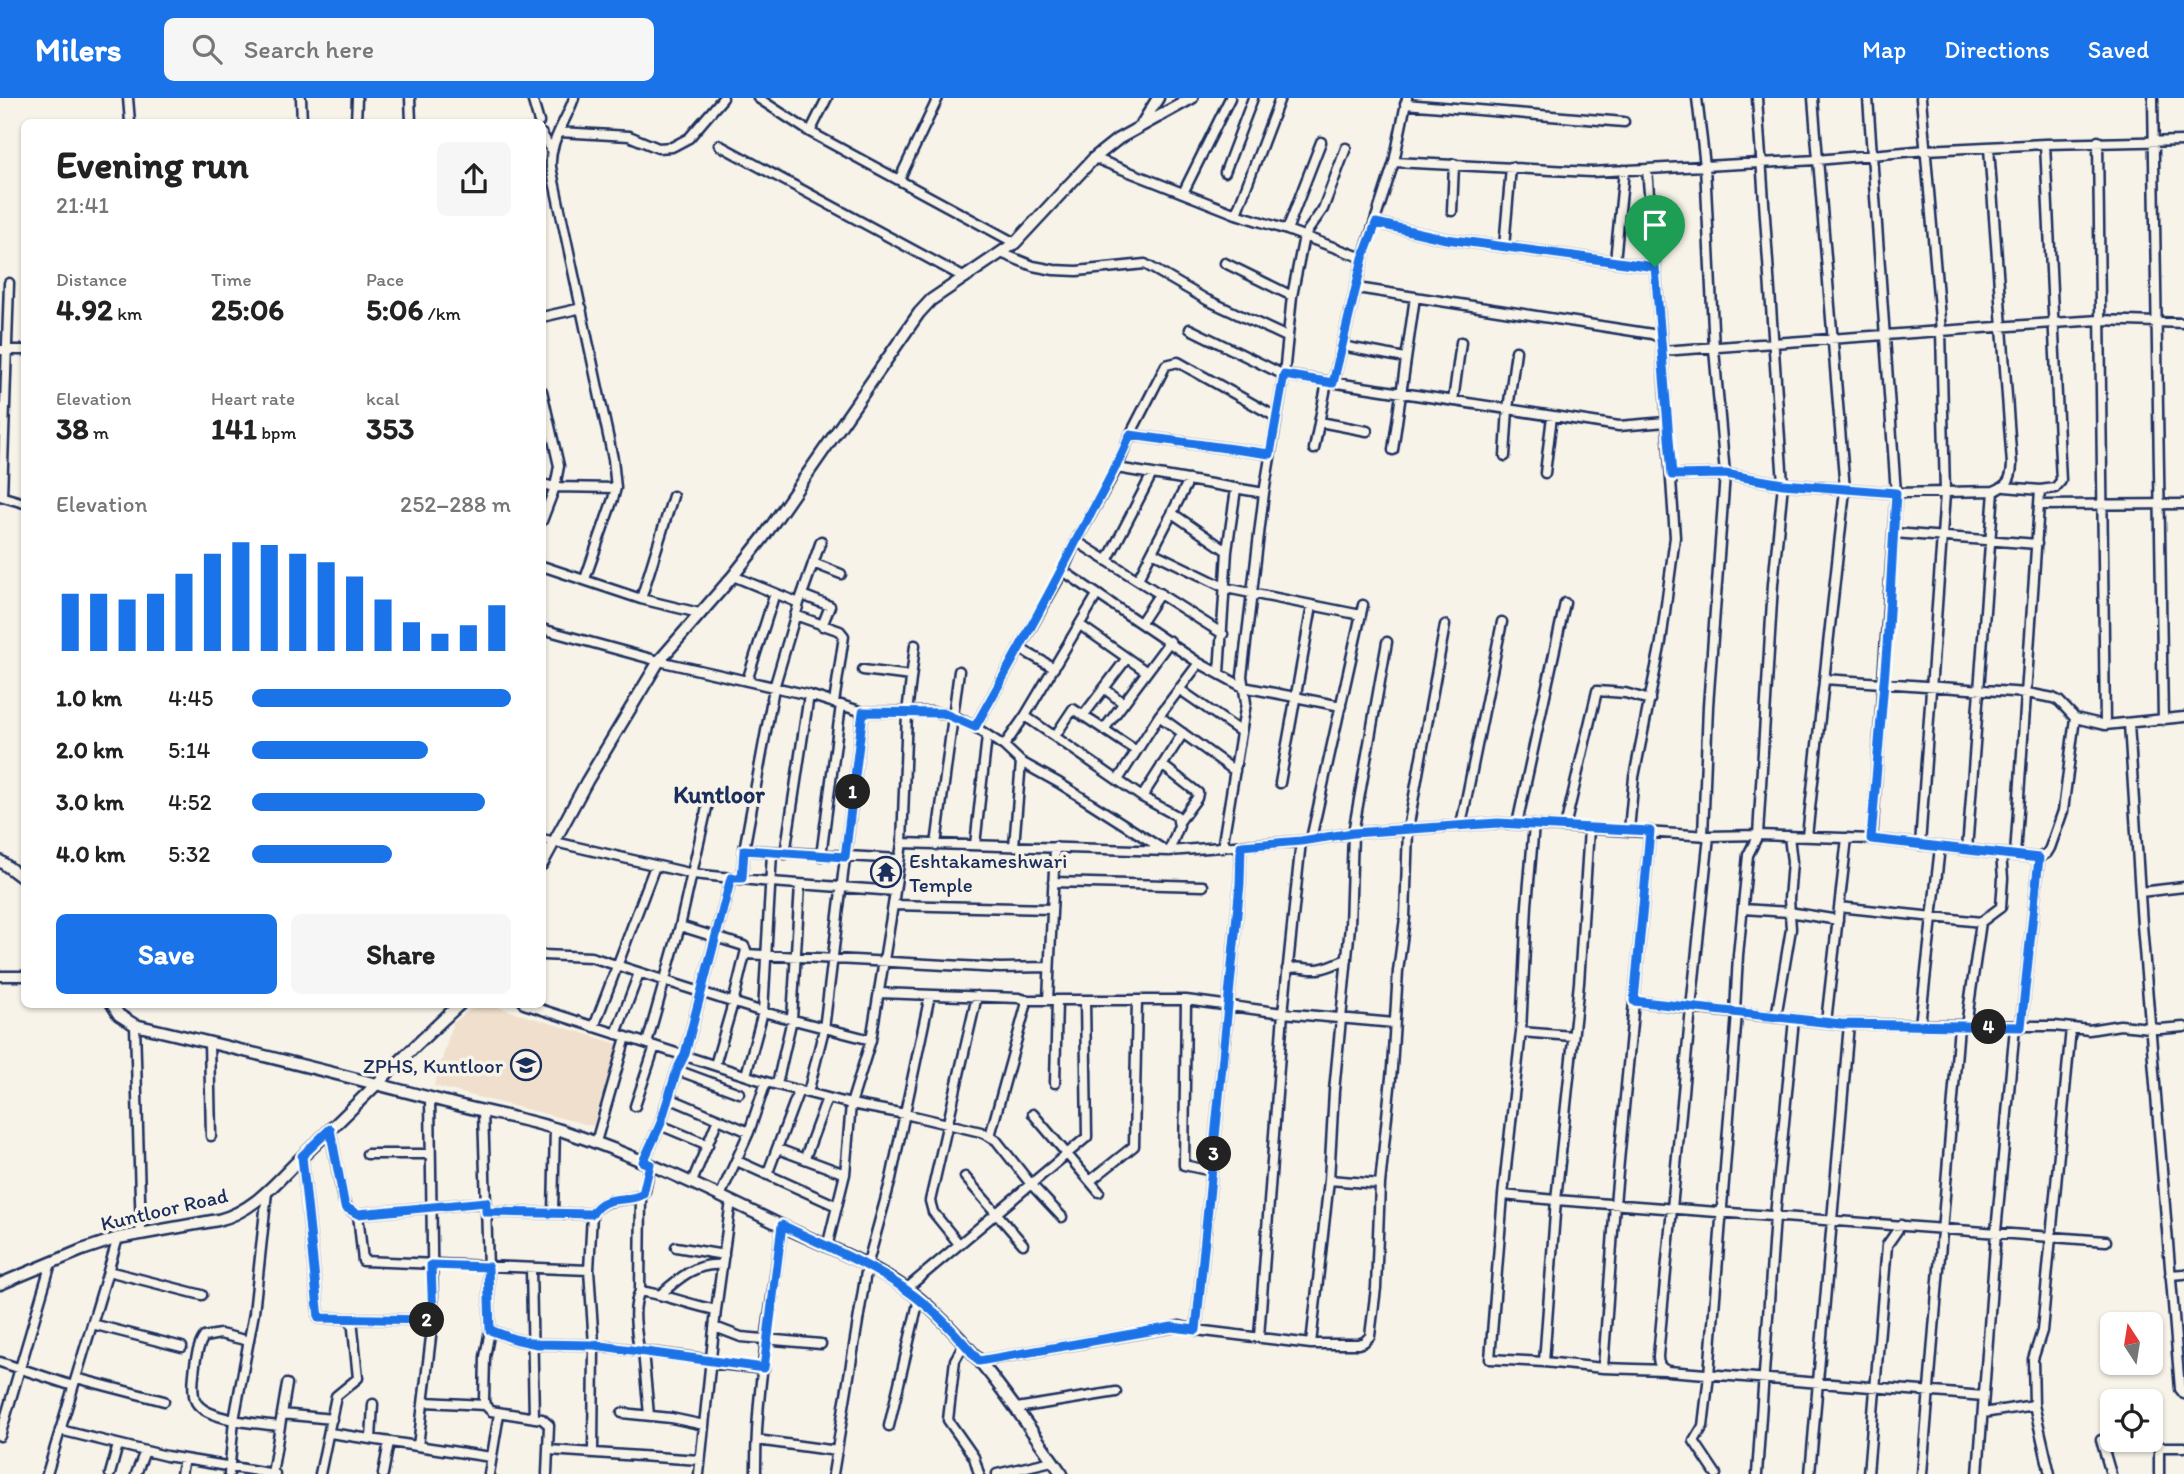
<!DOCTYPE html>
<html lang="en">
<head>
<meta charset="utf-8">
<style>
	:root { --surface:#fff; --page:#f6f6f6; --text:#222; --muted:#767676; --accent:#1a73e8 }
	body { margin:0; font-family:Itim,sans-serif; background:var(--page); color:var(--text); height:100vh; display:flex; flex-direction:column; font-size:26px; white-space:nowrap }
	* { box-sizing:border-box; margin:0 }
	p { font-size:23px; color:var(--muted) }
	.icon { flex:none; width:38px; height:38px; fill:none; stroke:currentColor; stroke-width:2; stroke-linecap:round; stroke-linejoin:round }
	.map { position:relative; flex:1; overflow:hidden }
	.panel { position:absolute; left:21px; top:21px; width:525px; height:889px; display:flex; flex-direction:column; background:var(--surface); border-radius:10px; box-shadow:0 2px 5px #0004 }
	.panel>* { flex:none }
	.needle { width:46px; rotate:348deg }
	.controls { position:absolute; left:2100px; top:1214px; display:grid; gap:14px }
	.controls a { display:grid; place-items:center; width:63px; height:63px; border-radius:10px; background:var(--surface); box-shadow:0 2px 5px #0004; font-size:35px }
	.pin { position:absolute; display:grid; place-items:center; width:60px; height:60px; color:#fff; margin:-72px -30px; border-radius:50% 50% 50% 0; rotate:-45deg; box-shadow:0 0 7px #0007 }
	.pin .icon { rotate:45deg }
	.km { position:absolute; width:35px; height:35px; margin:-18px; border-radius:50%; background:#222; color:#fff; font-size:19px; line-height:35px; text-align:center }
	.round { display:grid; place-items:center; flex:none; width:74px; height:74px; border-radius:10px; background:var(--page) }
	.headline { display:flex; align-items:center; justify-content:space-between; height:119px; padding:0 35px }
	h1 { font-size:38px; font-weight:800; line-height:52px }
	.metrics { display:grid; grid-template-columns:repeat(3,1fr); gap:10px; height:119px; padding:7px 35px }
	.metrics div { display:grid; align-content:center }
	.metrics b { font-size:30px; font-weight:800 }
	.metrics small { font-size:19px; font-weight:400 }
	.metrics p { font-size:19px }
	.chart { height:196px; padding:14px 35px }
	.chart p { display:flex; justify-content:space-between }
	.chart svg { width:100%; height:126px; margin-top:7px; stroke:var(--accent); stroke-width:6 }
	.button { display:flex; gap:14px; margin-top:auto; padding:14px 35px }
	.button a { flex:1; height:80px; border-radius:10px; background:var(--accent); color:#fff; font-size:28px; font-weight:800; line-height:80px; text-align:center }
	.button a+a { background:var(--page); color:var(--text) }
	ul { padding:0 35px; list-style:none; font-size:23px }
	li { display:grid; grid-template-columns:112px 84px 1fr; align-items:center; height:52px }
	li i { height:18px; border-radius:9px; background:var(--accent) }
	header { display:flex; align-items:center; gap:42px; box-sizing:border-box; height:98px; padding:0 35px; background:var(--accent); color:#fff }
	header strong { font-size:33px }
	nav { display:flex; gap:38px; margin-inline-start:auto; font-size:24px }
	.search { width:490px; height:63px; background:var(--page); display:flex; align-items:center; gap:18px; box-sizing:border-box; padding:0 24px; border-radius:10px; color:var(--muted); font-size:26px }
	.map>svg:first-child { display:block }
	.built { fill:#f0dfcd }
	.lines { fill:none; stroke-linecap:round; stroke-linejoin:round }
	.minor-casing { stroke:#1b2f5e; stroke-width:13 }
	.tertiary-casing { stroke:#1b2f5e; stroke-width:15 }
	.minor { stroke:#f7f3e8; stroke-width:8 }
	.tertiary { stroke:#f7f3e8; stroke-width:10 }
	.route-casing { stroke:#fff; stroke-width:14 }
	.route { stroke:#1a73e8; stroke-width:9 }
	.labels { text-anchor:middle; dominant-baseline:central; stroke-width:7; stroke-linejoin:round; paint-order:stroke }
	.poi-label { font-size:21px; fill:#1b2f5e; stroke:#f7f3e8; text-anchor:start }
	.street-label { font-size:21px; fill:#1b2f5e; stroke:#f7f3e8 }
	.quarter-label { font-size:24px; font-weight:bold; fill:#1b2f5e; stroke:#f7f3e8 }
</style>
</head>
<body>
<header>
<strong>Milers</strong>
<div class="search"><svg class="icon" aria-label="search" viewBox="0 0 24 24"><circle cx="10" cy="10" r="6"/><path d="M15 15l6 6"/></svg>Search here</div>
<nav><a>Map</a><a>Directions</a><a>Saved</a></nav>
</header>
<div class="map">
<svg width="2184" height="1376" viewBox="0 0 2184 1376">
	<rect width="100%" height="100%" fill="#f7f3e8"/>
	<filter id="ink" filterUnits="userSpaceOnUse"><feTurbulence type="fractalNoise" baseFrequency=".0143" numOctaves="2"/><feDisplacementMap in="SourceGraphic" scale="14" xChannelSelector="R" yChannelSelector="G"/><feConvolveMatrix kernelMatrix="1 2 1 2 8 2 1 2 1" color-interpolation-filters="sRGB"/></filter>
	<g filter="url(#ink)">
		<path class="built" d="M 478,906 L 491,907 L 618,946 L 593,1028 L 434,988 L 453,925 Z"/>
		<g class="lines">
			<g class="minor-casing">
				<path id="minor" d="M 128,0 L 130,24
					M 301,0 L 302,24
					M 410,0 L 411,24
					M 532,0 L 539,24
					M 574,0 C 566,24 549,43 551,69 L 613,361 L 616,390 L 613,401 L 585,481
					M 758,0 L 810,34 L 1015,145
					M 1697,0 L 1705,68 L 1714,251 L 1725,376 L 1708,608 L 1703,738
					M 1868,0 L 1896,395 L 1872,741
					M 2153,0 L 2163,622
					M 1405,6 L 1624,24
					M 356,24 L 357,0
					M 559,34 L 629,38 L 658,50 L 672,49 L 689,40 L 723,0
					M 810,34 L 827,0
					M 542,36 L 551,51
					M 2098,43 L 2105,627
					M 719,47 L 965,180
					M 1094,60 L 1236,116 L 1287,132 L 1363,160
					M 1394,64 L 1591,74 L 1817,62 L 1926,52 L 2045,46 L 2184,43
					M 1647,71 L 1661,240
					M 1225,74 L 1253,0
					M 899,82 L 938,0
					M 1183,95 L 1230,0
					M 1452,113 L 1454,66
					M 1236,116 L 1280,0
					M 1376,125 L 1446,141 L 1655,169
					M 1287,132 L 1321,44
					M 1504,149 L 1511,69
					M 1001,155 L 1033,168 L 1054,172 L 1077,173 L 1145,166 L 1207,202 L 1287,239
					M 1615,163 L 1624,72
					M 1225,165 L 1292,198
					M 1357,190 L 1652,236 L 1661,240 L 1662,253 L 2053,225 L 2100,222 L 2184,225
					M 542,219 L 582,210
					M 1190,231 L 1284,277 L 1619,328 L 1666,324
					M 1342,248 L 1405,260
					M 0,252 L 24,252
					M 1333,285 L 1363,160 L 1394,64 L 1407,0
					M 542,293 L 559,368 L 555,389 L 542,386
					M 1453,303 L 1461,244
					M 1320,324 L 1367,333
					M 1130,337 L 1270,356
					M 1314,351 L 1327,284
					M 1393,352 L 1415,199
					M 1505,358 L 1508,311 L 1516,253
					M 1117,370 L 1264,395
					M 1545,375 L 1552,318
					M 1672,377 L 1725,376 L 1783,386 L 1896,395 L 1994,393 C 2008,387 2011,382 2012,367 L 1989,50
					M 2005,389 L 2040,392 L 2015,757
					M 2040,392 L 2055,390 L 2061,383 L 2045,46
					M 0,398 L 24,405
					M 2,398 L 9,185
					M 2040,407 L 2184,406
					M 1172,415 L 1227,453
					M 542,423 L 555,389 L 616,390
					M 1894,435 L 2037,446
					M 1076,443 L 1223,536
					M 1152,454 L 1226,490 L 1361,517
					M 1107,463 L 1152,376
					M 813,465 L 841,476
					M 542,468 L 641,501 L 699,515
					M 1063,473 L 1199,565 L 1243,589 L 1341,608
					M 733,478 L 799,505
					M 1138,481 L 1189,382
					M 802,497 L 830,508 L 822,528
					M 641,501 L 673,398
					M 795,517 L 840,533 L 844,538 L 834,605
					M 1141,524 L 1160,495
					M 1080,527 L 1147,574
					M 542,531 L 659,563 L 809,597 L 863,614 L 931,614 L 952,617 L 975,629 L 1004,648 L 1021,664 L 1059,685 L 1161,750
					M 1019,550 L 1054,570
					M 863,572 L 911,578
					M 1219,575 L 1227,453 L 1236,391
					M 1824,581 L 2027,595 L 2053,600 L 2059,603 L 2075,620 L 2105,627 L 2184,619
					M 747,583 L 775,495
					M 1104,590 L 1123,605
					M 1179,591 L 1241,634
					M 1025,618 L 1142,699 L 1177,718 L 1179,728 L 1169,753
					M 1083,618 L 1127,560
					M 1159,618 L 1235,673
					M 2129,626 L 2142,827 L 2180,1291 L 2184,1296
					M 975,629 L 1063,473 L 1076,443 L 1117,370 L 1130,337 L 1166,267 L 1178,264 L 1276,319
					M 1105,630 L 1170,543
					M 1055,638 L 1073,611 L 1135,652
					M 1004,648 L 1025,618 L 1097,497
					M 1162,667 L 1198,695 L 1197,700 L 1179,724
					M 1118,682 L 1159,618 L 1199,565
					M 1280,685 L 1312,508
					M 1142,699 L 1183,635
					M 1517,726 L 1565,505
					M 1461,727 L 1502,524
					M 1534,727 L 1527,807 L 1521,934 L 1503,1097 L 1490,1261 L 1544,1264
					M 1565,729 L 1597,593 L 1625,595 L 1650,602
					M 1589,731 L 1579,885 L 1556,1102 L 2106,1143
					M 1629,732 L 1634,679 L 1661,544 L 1675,439 L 1662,253
					M 1807,738 L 1845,392 L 1813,0
					M 542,741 L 693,776 L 771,784 L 895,793
					M 1311,741 L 1363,507
					M 902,745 L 1169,753 L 1301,743 L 1353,735 L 1498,725 L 1709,738 L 1758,737 L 1872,741 L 2039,760 L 2047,755 L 2050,750 L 2063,713 L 2075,620
					M 936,747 L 959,573
					M 975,747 L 987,638
					M 1920,747 L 1945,395 L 1941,233 L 1921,0
					M 1014,748 L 1021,664
					M 1222,750 L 1246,605 L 1242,578 L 1264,395 L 1284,277 L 1292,198 L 1304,138 L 1323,111 L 1346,50
					M 744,752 L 899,761
					M 1967,752 L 1994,393
					M 785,756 L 809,597
					M 821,758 L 841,607
					M 742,781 L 744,752 L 774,590 L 799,505 L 821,443
					M 1053,784 L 1203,788
					M 2140,794 L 2184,789
					M 893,807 L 1051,811
					M 1839,809 L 1981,824 L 2001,809 L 2003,780 L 2001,756
					M 1743,811 L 1789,814 L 1838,822
					M 680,828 L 744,848 L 746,852 L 733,905 L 715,967
					M 746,856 L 1000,870 L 1048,869
					M 542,857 L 591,859 L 763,914 L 871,942
					M 1287,871 C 1299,867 1306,872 1318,871 C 1328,870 1337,865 1347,861
					M 0,878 L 24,878
					M 879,895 L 1019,900 L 1026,902 L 1026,908 L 990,1038
					M 1026,902 L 1186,902 L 1283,915 L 1394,925
					M 1048,902 L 1055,749
					M 1186,902 L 1184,1067 L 1212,1073
					M 1634,903 L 1691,910 L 1709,738
					M 524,906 L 766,984 L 851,1006 L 905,1016 L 981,1034 L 996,1042 L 1030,1085 L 1062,1119
					M 1735,914 L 1738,857 L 1748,757 L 1758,737 L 1773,486 L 1783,386 L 1757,0
					M 1776,919 L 1791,831 L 1789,801 L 1792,764 L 1789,738
					M 1826,924 L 1847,740
					M 135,927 L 141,1135
					M 1920,927 L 1940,749
					M 1966,928 L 1981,824
					M 594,929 L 655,768
					M 2021,929 L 2039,760
					M 1521,934 L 1572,938
					M 616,936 L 639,875
					M 209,944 L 211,1038
					M 647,945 L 680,828 L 708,705
					M 677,972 L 739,995
					M 746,977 L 763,914 L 772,755
					M 1055,985 L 1057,902
					M 777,986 L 792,921 L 800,787
					M 808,995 L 824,931 L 863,614
					M 669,1000 L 749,1034
					M 635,1008 L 655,948
					M 483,1014 L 490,1232 L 485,1259 L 484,1302 L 485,1307 L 491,1313 L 542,1321 L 549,1327 L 547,1376
					M 1033,1016 L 1099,1094
					M 660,1027 L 708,1047
					M 330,1031 L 343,1101 C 346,1110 350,1113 358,1116 L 486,1104
					M 596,1044 L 626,939
					M 778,1051 L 845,1076
					M 367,1056 L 429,1056
					M 302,1058 L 319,1220 L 433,1222
					M 805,1060 L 827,1000
					M 737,1063 L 837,1108
					M 643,1064 L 660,1027 L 677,972 L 685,956 L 731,780
					M 767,1077 L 799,992
					M 965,1079 L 1023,1146
					M 1329,1082 L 1380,1086
					M 1090,1083 L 1134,1048 L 1137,902
					M 692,1084 L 718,1021
					M 641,1097 L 640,1193 C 667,1197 690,1207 716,1212
					M 1503,1097 L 1556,1102 L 1544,1264 L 1603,1270 L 1615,1106 L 1650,733
					M 720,1098 L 749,1034 L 766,984
					M 486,1114 L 592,1116
					M 553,1114 L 555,1030
					M 358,1116 L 363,1163 L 589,1172
					M 959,1146 L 933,1114 L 930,1103 L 977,898
					M 676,1149 L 724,1157
					M 827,1149 L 845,1076 L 851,1006 L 871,942 L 893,807 L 902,745 L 907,615 L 915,547
					M 531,1170 L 534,1320
					M 108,1173 L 202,1197
					M 2170,1177 L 2184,1176
					M 906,1191 L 1087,1039 L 1085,902
					M 661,1196 C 679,1180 697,1164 722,1167
					M 92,1226 L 182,1249
					M 715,1229 L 741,1239 L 821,1246
					M 490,1232 L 514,1241 L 537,1246 L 594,1247 L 711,1262
					M 1196,1232 L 1240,786 L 1241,748
					M 1259,1239 L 1283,915 L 1301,743
					M 249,1243 L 220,1236 L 204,1239 C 197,1249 195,1264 194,1276 C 193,1285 192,1296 196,1304 C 206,1322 260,1326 280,1328
					M 964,1246 L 955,1262 L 948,1322 L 974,1359 L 979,1376
					M 1311,1246 L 1329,1082 L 1334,993 L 1350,828 L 1353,735 L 1387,544
					M 639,1253 C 637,1234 631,1211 640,1193
					M 643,1253 L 649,1317
					M 979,1263 L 1180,1228 L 1196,1232 L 1311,1246 L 1358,1246 L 1364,1244 L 1370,1238 L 1376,1190 L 1380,1086 L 1392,970 L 1398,873 L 1405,820 L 1408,731 L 1445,527
					M 0,1264 L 73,1288
					M 711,1265 L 764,1271
					M 1603,1270 L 1665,1272
					M 76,1280 L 164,1303
					M 1984,1298 L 1668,1273 C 1660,1270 1658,1266 1658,1258 L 1691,910 L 1841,926 L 2055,928 L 2089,932 L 2120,927 L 2160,931 L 2184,929
					M 425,1304 L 485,1307
					M 1017,1310 L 1116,1294
					M 622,1315 L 671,1320 L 704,1327
					M 1983,1315 L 2034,1307
					M 282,1316 L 332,1321
					M 889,1328 L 919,1201
					M 60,1332 L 166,1358 L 275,1376
					M 330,1335 L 491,1359
					M 0,1338 L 51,1165
					M 371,1341 L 373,1306
					M 757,1342 L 837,1353
					M 2101,1342 L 2111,1376
					M 418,1348 L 433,1222 L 430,1000
					M 549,1352 L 700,1362
					M 593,1354 L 594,1247 L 589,1172 L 592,1116 C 604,1097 624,1105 641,1097 L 645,1093 L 650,1066
					M 47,1376 L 118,1140
					M 110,1376 L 118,1347
					M 136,1376 L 145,1353
					M 181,1376 L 184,1361
					M 229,1376 L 234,1322 L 254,1215 L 267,1094
					M 272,1376 L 287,1286
					M 320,1376 L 336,1298 L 358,1280 L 352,1221
					M 383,1376 L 389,1344
					M 489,1376 L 499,1316
					M 699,1376 L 716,1212 L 731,1103
					M 756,1376 C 755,1293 772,1209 782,1127
					M 833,1376 L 867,1168 L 891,1081 L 930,897
					M 997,1376 L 1052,1363
					M 1716,1376 L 1694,1343 L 1703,1328 L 1709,1277 L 1737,915
					M 1757,1376 L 1775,1118 L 1794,921
					M 1810,1376 L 1849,926
					M 1868,1376 L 1887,1147 L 1901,1127
					M 1922,1376 L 1959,928
					M 1978,1376 L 1996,1134 L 2015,929
					M 2050,1376 L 2034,1307 L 2033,1261 L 2042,1233 L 2071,930
					M 2159,1376 L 2159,1349 L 2184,1349"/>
			</g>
			<g class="tertiary-casing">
				<path id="tertiary" d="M 1142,26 L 1158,0
					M 0,763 L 24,781
					M 542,766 L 587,683 L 659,563 L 733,478 L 763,440 L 919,215 L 931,202 L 1015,145 L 1094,60 L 1118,41 L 1192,0
					M 112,906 L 119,917 L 135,927 C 239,951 342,977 446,1004 C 483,1014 523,1020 560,1032 C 636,1057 708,1092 780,1127 C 830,1150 888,1171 929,1209 C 983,1259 1020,1317 1062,1376
					M 0,1186 L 82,1152 L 118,1140 L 218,1122 C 256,1113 279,1080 306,1055 C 358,1006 407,954 460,906"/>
			</g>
			<use href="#minor" class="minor"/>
			<use href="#tertiary" class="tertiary"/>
		</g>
	</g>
	<g class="lines" filter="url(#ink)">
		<g class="route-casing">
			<path id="route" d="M 1376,125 L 1446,141 L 1655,169 L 1672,377 L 1725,376 L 1783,386 L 1896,395 L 1887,548 L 1871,741 L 2039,760 L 2021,929 L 1841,926 L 1634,903 L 1650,733 L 1498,725 L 1353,735 L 1301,743 L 1241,748 L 1240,786 L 1196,1232 L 1172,1229 L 979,1263 C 963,1244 946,1224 927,1208 C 886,1172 831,1151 782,1127 L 764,1270 L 594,1247 L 537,1246 L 514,1241 L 490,1232 L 488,1169 L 431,1167 L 433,1222 L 319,1220 L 302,1058 L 330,1031 L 345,1109 L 358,1116 L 486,1104 L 486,1114 L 592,1116 C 606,1094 627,1106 643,1096 L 650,1066 L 643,1064 L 660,1027 L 677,972 L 685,956 L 731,780 L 742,780 L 744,752 L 845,759 L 863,614 L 943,615 L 975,629 C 1010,567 1045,506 1076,443 C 1094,408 1115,375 1130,337 L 1270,356 L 1284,277 L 1333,285 L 1363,160 Z"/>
		</g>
		<use href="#route" class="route"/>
	</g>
	<defs>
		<g id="temple-ring" transform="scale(1.575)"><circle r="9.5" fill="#f7f3e8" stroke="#1b2f5e" stroke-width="1.5"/><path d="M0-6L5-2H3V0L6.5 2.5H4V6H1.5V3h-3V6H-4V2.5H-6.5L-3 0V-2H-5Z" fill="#1b2f5e"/></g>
		<g id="school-ring" transform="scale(1.575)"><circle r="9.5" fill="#f7f3e8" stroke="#1b2f5e" stroke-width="1.5"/><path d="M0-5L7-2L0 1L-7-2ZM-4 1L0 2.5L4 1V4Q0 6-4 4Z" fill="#1b2f5e"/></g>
	</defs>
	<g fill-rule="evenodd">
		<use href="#temple-ring" x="886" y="774"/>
		<use href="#school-ring" x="526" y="967"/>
	</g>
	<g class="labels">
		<g class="poi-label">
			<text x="909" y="762">Eshtakameshwari<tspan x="909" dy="24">Temple</tspan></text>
			<text x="503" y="967" text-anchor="end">ZPHS, Kuntloor</text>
		</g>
		<g class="street-label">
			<text transform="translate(164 1111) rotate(-13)">Kuntloor Road</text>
		</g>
		<g class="quarter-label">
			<text x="719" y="696">Kuntloor</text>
		</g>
	</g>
</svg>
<div class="controls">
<a><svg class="needle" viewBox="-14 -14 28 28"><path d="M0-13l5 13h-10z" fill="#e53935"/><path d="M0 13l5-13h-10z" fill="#767676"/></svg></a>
<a><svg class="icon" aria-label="locate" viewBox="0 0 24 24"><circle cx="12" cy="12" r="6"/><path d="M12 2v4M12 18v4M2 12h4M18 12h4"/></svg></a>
</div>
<div class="pin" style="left:1655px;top:169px;background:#1e9e55"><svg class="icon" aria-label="arrive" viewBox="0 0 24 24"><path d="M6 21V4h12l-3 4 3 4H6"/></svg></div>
<b class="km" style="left:853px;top:694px">1</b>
<b class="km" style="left:427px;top:1222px">2</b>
<b class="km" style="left:1214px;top:1056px">3</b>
<b class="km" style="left:1989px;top:929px">4</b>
<section class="panel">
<div class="headline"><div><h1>Evening run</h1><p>21:41</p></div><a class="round"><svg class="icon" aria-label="share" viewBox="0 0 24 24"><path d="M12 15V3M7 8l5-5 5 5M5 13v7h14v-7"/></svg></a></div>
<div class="metrics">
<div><p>Distance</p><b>4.92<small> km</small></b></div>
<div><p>Time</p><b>25:06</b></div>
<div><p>Pace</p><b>5:06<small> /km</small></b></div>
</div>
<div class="metrics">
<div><p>Elevation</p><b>38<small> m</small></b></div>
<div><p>Heart rate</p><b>141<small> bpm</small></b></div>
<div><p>kcal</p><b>353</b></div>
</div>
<div class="chart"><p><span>Elevation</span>252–288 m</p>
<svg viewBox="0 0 160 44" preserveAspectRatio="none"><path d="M5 44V24M15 44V24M25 44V26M35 44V24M45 44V17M55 44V10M65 44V6M75 44V7M85 44V10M95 44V13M105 44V18M115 44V26M125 44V34M135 44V38M145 44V35M155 44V28"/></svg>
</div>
<ul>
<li><b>1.0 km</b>4:45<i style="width:100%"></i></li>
<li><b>2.0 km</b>5:14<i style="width:68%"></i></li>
<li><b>3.0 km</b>4:52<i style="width:90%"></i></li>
<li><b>4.0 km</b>5:32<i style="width:54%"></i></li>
</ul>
<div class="button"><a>Save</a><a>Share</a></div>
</section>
</div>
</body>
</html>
